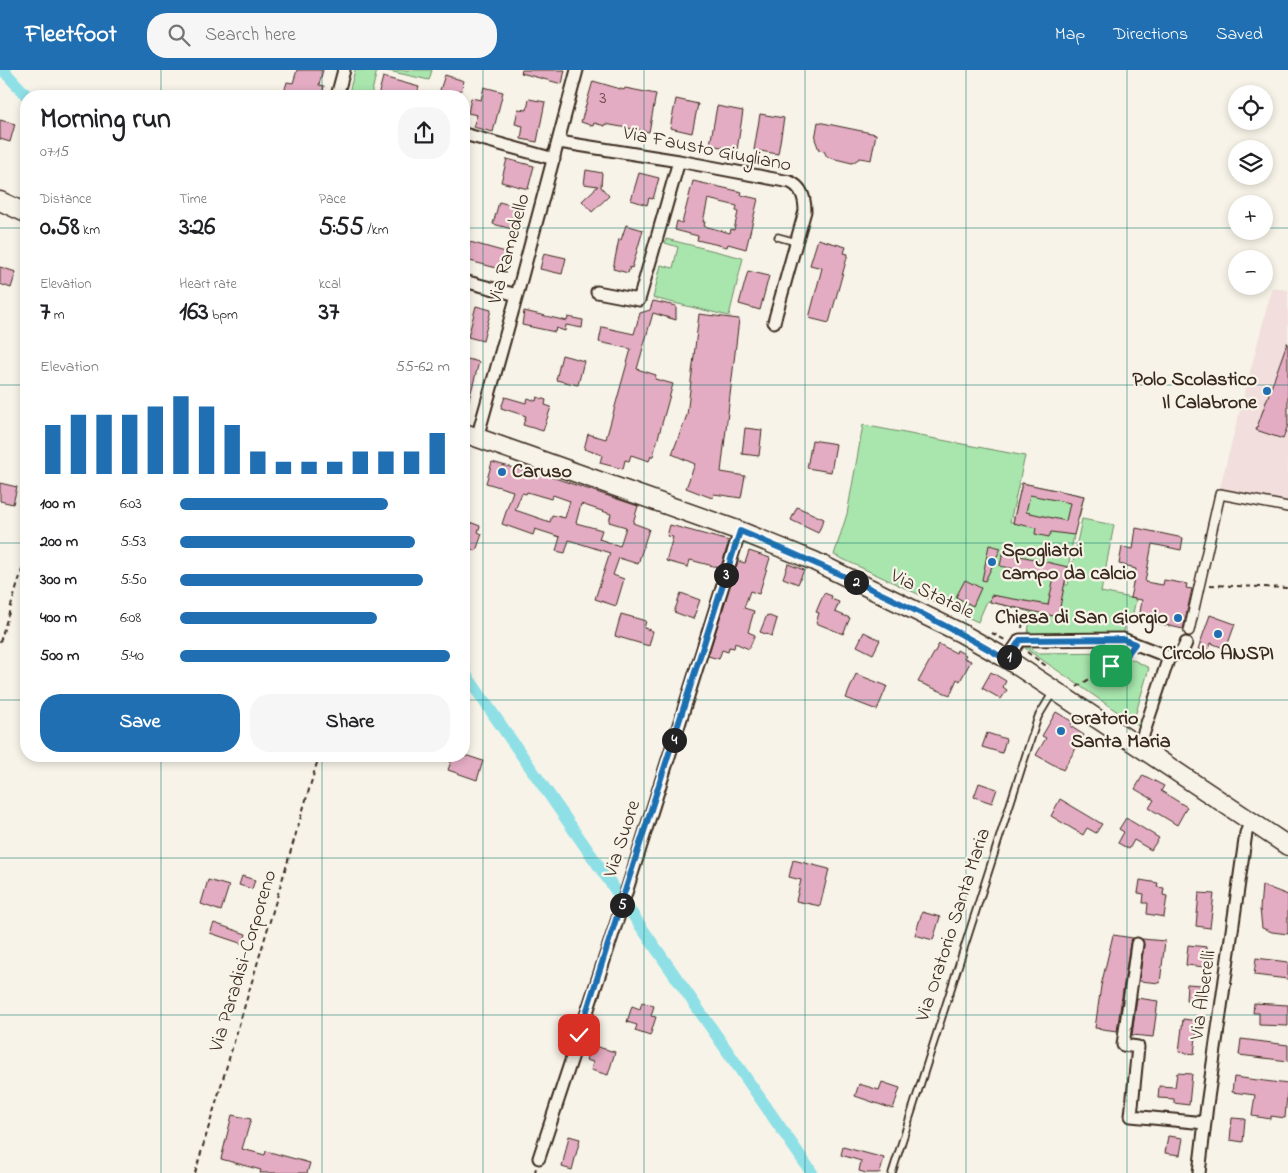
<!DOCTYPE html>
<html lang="en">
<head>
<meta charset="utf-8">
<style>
	:root { --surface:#fff; --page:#f6f6f6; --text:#202124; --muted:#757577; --accent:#1f6fb2 }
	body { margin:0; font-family:"Indie Flower",sans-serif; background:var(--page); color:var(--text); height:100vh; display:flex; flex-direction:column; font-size:19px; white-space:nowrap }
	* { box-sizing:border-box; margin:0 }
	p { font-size:16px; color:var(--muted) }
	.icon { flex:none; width:28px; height:28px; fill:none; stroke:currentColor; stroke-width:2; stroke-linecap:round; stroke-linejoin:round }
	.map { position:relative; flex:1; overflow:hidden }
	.panel { position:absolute; left:20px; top:20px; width:450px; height:672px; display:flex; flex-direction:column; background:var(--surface); border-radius:20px; box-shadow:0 2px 8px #0003 }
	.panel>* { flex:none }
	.buttons { position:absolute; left:1228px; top:15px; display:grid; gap:10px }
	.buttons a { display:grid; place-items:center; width:45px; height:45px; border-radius:50%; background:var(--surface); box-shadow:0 2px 8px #0003; font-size:25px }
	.pin { position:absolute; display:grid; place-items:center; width:42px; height:42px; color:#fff; margin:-21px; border-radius:10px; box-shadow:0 2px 8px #0006 }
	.km { position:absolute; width:25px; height:25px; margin:-12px; border-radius:50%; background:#222; color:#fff; font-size:14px; line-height:25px; text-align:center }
	.round { display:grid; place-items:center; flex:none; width:52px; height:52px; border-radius:20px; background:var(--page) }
	.summary { display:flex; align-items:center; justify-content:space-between; height:85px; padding:0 20px }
	h1 { font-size:28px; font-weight:700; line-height:38px }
	.figures { display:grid; grid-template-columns:repeat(3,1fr); gap:8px; height:85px; padding:5px 20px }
	.figures div { display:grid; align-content:center }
	.figures b { font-size:25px; font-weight:700 }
	.figures small { font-size:14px; font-weight:400 }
	.figures p { font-size:14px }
	.chart { height:140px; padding:10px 20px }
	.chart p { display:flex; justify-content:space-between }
	.chart svg { width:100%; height:90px; margin-top:5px; stroke:var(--accent); stroke-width:6 }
	.cta { display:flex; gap:10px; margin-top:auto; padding:10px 20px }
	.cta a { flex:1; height:58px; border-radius:20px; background:var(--accent); color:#fff; font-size:20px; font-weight:700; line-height:58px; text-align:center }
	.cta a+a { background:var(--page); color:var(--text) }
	ul { padding:0 20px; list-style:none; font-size:16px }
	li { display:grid; grid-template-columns:80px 60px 1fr; align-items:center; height:38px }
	li i { height:12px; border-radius:6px; background:var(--accent) }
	header { display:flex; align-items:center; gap:30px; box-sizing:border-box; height:70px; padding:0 25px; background:var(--accent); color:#fff }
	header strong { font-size:24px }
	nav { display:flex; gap:28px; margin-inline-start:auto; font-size:18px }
	.search { width:350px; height:45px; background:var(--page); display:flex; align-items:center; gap:12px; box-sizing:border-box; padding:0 18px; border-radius:20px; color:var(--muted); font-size:19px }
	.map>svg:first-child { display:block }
	.built { fill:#f1dedd }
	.green { fill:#a8e6ad; stroke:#728866 }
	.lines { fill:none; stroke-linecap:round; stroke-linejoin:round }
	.canal { stroke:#8fe0e6; stroke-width:12 }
	.building { fill:#e3acc2; stroke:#3b2a1e; fill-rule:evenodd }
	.service-casing { stroke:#3b2a1e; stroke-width:9 }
	.pedestrian-casing { stroke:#3b2a1e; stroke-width:12 }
	.minor-casing { stroke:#3b2a1e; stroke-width:15 }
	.primary-casing { stroke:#3b2a1e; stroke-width:21 }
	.path { stroke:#3b2a1e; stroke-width:2; stroke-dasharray:5 4; stroke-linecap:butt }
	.service { stroke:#f7f3e8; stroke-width:5.5 }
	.pedestrian { stroke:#f7f3e8; stroke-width:9 }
	.minor { stroke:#f7f3e8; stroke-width:11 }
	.primary { stroke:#f7f3e8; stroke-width:18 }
	.route-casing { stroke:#fff; stroke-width:10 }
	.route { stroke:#1f6fb2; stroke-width:6 }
	.grid { fill:none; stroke:#0f766e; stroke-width:1; stroke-opacity:0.55 }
	.poi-dot { fill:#1f6fb2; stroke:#f7f3e8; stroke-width:2 }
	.labels { text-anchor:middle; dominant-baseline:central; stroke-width:4.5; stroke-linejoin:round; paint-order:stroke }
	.number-label { font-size:18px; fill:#654a47 }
	.street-label { font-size:20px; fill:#3b2a1e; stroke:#f7f3e8 }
	.poi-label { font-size:20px; font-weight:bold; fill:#3b2a1e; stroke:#f7f3e8; text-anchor:start }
</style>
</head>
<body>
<header>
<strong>Fleetfoot</strong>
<div class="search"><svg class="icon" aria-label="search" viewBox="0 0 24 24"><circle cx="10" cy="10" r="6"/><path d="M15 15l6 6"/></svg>Search here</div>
<nav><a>Map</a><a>Directions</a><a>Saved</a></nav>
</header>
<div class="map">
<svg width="1288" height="1103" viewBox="0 0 1288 1103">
	<rect width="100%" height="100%" fill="#f7f3e8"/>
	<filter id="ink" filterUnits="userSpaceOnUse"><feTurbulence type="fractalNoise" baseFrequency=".02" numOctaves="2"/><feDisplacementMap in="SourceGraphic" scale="10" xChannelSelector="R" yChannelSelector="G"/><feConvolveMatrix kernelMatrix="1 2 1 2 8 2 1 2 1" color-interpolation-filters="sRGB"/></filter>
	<g filter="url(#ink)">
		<path class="built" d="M 1272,218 L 1288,220 L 1288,433 L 1219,421 Z"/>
		<path class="green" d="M 355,0 L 377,0 L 371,26 L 348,26 Z
			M 384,0 L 432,0 L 429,10 Z
			M 666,169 L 743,188 L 729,246 L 653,228 L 661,195 L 673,198 L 678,177 L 665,173 Z
			M 863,355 L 1025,386 L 1010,452 L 1013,452 L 1022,413 L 1084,426 L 1079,448 L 1077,448 L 1065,515 L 1068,515 L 1082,449 L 1114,455 L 1101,522 L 1136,529 L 1132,548 L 1126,547 L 1123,569 L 1027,570 L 1031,542 L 987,531 L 978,552 L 834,485 L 847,444 Z
			M 1026,576 L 1038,583 L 1118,582 L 1149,598 L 1135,646 L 1140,652 L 1138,656 L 1025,578 Z"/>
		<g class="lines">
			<path class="canal" d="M 3,0 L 27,26
				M 464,602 L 812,1103"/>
		</g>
		<path class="building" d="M 297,0 L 323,0 L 319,15 L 324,16 L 322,26 L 283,26 L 287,12 L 293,13 Z
			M 522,0 L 565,0 L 562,14 L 521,3 Z
			M 445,5 L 464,11 L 459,26 L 438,26 Z
			M 383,7 L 419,17 L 416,26 L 378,26 Z
			M 593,11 L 624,20 L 625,18 L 656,24 L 649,62 L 605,54 L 605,56 L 594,53 L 593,56 L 581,52 Z
			M 484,17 L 503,22 L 493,62 L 473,57 L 477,45 L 468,43 L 471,28 L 481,30 Z
			M 529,29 L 545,32 L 537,72 L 521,69 L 523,56 L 515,54 L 518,39 L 527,40 Z
			M 676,29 L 698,34 L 692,63 L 670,58 Z
			M 717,36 L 743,41 L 737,80 L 710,75 Z
			M 760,44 L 784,48 L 778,84 L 754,80 Z
			M 0,50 L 15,54 L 10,72 L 0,69 Z
			M 818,52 L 876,64 L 871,90 L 860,88 L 852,93 L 827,87 L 824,81 L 819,80 L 815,69 Z
			M 507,89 L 534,96 L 528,119 L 501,112 Z
			M 586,100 L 602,103 L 601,117 L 609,126 L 592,142 L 582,131 L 598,116 L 584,114 Z
			M 639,103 L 659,108 L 653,129 L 649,128 L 647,135 L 631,130 Z
			M 693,111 L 742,122 L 741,125 L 758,129 L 746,179 L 728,174 L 727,177 L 697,170 L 698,166 L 675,160 L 677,151 L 682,153 ZM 708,129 L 737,136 L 736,141 L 738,142 L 734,160 L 731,159 L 730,163 L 704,156 L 705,152 L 703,152 Z
			M 499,132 L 522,138 L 518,157 L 512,156 L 512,159 L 493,154 Z
			M 626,155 L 643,160 L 632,198 L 630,197 L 628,203 L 613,199 L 619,169 L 621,170 Z
			M 818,169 L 846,177 L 844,183 L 848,184 L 829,253 L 809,248 L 822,198 L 810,195 Z
			M 470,172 L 509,183 L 504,200 L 466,190 Z
			M 544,183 L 566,188 L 562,204 L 540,199 Z
			M 0,197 L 16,202 L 11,218 L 0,214 Z
			M 748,201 L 769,206 L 760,240 L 739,234 Z
			M 653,231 L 676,236 L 676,250 L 653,243 L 637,299 L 656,305 L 655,309 L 673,314 L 653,386 L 651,386 L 649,391 L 631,385 L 629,391 L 625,390 L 623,399 L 600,393 L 602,385 L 584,379 L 588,364 L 606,369 L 631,279 L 599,272 L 602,257 L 634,264 L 640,243 L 650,240 Z
			M 476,236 L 491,240 L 483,271 L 468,267 Z
			M 524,241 L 567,251 L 568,247 L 583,250 L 582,258 L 566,255 L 565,261 L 556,258 L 555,262 L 522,255 Z
			M 699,244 L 739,249 L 721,402 L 745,406 L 741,428 L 714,424 L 712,428 L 686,418 L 695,394 L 672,384 L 687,345 Z
			M 1287,273 L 1288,273 L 1288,355 L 1283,369 L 1256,360 Z
			M 562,285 L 584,291 L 578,315 L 556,310 Z
			M 464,288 L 479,292 L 467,337 L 464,337 Z
			M 505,327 L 526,333 L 528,328 L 536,331 L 537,327 L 546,330 L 545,335 L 551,337 L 543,361 L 523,355 L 526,346 L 501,338 Z
			M 745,358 L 762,360 L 759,386 L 742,384 Z
			M 812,370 L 836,374 L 831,402 L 807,398 Z
			M 492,392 L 524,401 L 525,398 L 638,436 L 633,453 L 649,459 L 638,494 L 619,488 L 613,505 L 624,509 L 616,536 L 595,529 L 610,483 L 569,470 L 565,483 L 556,481 L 560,467 L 535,459 L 533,465 L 502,454 L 513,421 L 486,413 ZM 527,422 L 551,429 L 553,425 L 570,431 L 565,448 L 552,445 L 550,452 L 515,440 L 522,423 L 526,424 ZM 581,434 L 611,444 L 609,452 L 626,457 L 620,476 L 599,469 L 602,460 L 576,453 Z
			M 0,413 L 17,417 L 13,434 L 0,431 Z
			M 1022,413 L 1084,426 L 1074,465 L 1051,462 L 1049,467 L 1035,464 L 1036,458 L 1013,453 ZM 1030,425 L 1070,433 L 1066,451 L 1026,442 Z
			M 797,437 L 824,449 L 818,463 L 791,450 Z
			M 467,451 L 480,456 L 478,462 L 482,464 L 476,481 L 464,476 L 464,460 Z
			M 670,455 L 729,471 L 720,500 L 717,500 L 717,497 L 690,490 L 688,497 L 666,491 L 673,467 L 667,466 Z
			M 1136,458 L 1183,468 L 1181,480 L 1152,474 L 1145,512 L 1163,515 L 1164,510 L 1187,514 L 1186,518 L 1192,519 L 1183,559 L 1139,549 L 1142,530 L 1130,528 L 1136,499 L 1132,498 L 1132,497 L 1119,494 L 1122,477 L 1133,479 Z
			M 989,475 L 1001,478 L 985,511 L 982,510 Z
			M 749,481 L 770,488 L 759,524 L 750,521 L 744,538 L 754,541 L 748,562 L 755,565 L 749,579 L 735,573 L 734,578 L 729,577 L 728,582 L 722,580 L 719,589 L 708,586 L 738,491 L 745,493 Z
			M 1003,482 L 1068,497 L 1058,547 L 990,532 L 991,525 L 1048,535 L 1054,507 L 1000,496 Z
			M 788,494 L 804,500 L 798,514 L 783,508 Z
			M 965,510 L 981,518 L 973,536 L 956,527 Z
			M 681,523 L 700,530 L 693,549 L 674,542 Z
			M 824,523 L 832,526 L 831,529 L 839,532 L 835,542 L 850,548 L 843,564 L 816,553 L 819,543 L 816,542 Z
			M 621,544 L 646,551 L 644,558 L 653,561 L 649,576 L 615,566 Z
			M 767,545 L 777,549 L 772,566 L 760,562 Z
			M 1210,545 L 1235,554 L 1226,579 L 1211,573 L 1208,583 L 1198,579 Z
			M 864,562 L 880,570 L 873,584 L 857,576 Z
			M 939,574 L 956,583 L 957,580 L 966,585 L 964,588 L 971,591 L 960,611 L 957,609 L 950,625 L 918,612 Z
			M 991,602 L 1006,611 L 1003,617 L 1007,620 L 1001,629 L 982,618 Z
			M 856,604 L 887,616 L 877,640 L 846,628 Z
			M 1056,642 L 1073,652 L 1070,656 L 1084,665 L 1063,700 L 1036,685 L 1046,668 L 1042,666 Z
			M 987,663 L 1006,669 L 1002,683 L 982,677 Z
			M 453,686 L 468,686 L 483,691 L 477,710 L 448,700 Z
			M 1143,705 L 1164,716 L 1161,721 L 1187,737 L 1177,755 L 1149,738 L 1154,730 L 1135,719 Z
			M 979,713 L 997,719 L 992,733 L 974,727 Z
			M 1060,729 L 1102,754 L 1096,763 L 1087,758 L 1083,765 L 1051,746 Z
			M 1126,748 L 1159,768 L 1151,780 L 1134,770 L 1129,779 L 1118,773 L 1124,762 L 1119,759 Z
			M 793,790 L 829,799 L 820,836 L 796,831 L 801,810 L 789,807 Z
			M 242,806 L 255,810 L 252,819 L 239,815 Z
			M 208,810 L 229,816 L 221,841 L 201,834 Z
			M 1140,810 L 1158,813 L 1157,817 L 1164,818 L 1163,825 L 1167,826 L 1164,847 L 1147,844 L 1148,833 L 1143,833 L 1144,824 L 1138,823 Z
			M 1262,815 L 1288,825 L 1288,864 L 1272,862 L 1262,858 L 1260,839 Z
			M 1199,823 L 1214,824 L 1210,858 L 1196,856 Z
			M 922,842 L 940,847 L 933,870 L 915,865 Z
			M 214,853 L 246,864 L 243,874 L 210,863 Z
			M 1113,865 L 1133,868 L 1130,873 L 1117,961 L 1095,958 L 1101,916 Z
			M 1142,869 L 1165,871 L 1160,913 L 1139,911 L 1144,875 Z
			M 1188,875 L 1207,877 L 1205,897 L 1186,895 Z
			M 1256,888 L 1288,892 L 1288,909 L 1254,905 Z
			M 1187,914 L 1202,915 L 1200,931 L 1186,930 Z
			M 1137,928 L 1158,931 L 1153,967 L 1132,965 Z
			M 642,932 L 654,936 L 651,946 L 656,947 L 650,966 L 635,961 L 637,955 L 627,952 L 632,936 L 640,939 Z
			M 1254,933 L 1288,935 L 1288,956 L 1259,955 L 1259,943 L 1253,943 Z
			M 1183,949 L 1198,951 L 1194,984 L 1179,982 Z
			M 1241,969 L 1288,975 L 1288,991 L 1239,985 Z
			M 591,975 L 615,982 L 608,1005 L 591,1000 L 593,992 L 586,990 Z
			M 1177,1003 L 1192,1004 L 1189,1035 L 1174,1033 L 1174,1029 L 1158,1028 L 1159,1016 L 1175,1017 Z
			M 1234,1007 L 1288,1014 L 1285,1048 L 1271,1046 L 1271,1049 L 1252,1046 L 1255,1025 L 1232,1022 Z
			M 882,1012 L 900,1018 L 893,1039 L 855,1026 L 859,1014 L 879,1020 Z
			M 232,1045 L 251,1049 L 242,1079 L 265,1085 L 266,1081 L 310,1093 L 307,1103 L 260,1103 L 261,1100 L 221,1089 Z
			M 1232,1048 L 1245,1049 L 1243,1072 L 1230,1070 Z
			M 569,1066 L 580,1069 L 572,1100 L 562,1097 Z
			M 1168,1066 L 1183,1068 L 1180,1085 L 1165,1083 Z
			M 843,1077 L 884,1088 L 880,1103 L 866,1103 L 859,1101 L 861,1091 L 841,1085 Z"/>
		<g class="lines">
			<g class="service-casing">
				<path id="service" d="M 778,167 L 796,172
					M 892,1103 L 1038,647 L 1053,622"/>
			</g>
			<g class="pedestrian-casing">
				<path id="pedestrian" d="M 1189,561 L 1220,424 L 1288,437"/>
			</g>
			<g class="minor-casing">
				<path id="minor" d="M 337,26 L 344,0
					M 464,64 L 554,89
					M 559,72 L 679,91 L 790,112 C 802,117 805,129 805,141 L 774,252
					M 464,211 L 517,225
					M 597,222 L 639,230 L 679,91
					M 477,368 L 517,225 L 577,0
					M 1007,589 L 1020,570 L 1123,569 L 1169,587 L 1182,582 L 1186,573
					M 1139,677 L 1169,587
					M 1137,874 L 1123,975 L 1138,977 L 1131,1046 L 1205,1053
					M 539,1088 L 620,842 L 740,461
					M 1199,1103 L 1207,1035 L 1246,763 L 1251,752"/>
			</g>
			<g class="primary-casing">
				<path id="primary" d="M 0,131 L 26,143
					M 464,363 L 740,461 L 814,491 L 961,563 L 1007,589 L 1054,620 L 1288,776"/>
			</g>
			<path class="path" d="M 1210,515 L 1288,518
				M 1022,558 L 1024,540
				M 992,563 L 1005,570
				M 0,572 L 26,487
				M 1027,582 L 1049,598
				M 1077,617 L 1128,584
				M 195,1103 L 319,686
				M 535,1103 L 536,1097"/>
			<use href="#service" class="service"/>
			<use href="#pedestrian" class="pedestrian"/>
			<use href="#minor" class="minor"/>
			<use href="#primary" class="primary"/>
		</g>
	</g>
	<g class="lines" filter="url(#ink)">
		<g class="route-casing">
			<path id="route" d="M 579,965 L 740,461 C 832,499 922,540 1007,590 L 1020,570 L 1123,569 L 1135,574 L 1126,586 L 1114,594 L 1114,592 L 1110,594 L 1111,596"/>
		</g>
		<use href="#route" class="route"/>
	</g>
	<path class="grid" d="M 161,0 L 161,26M 322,0 L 322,26M 483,0 L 483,1103M 644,0 L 644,1103M 805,0 L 805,1103M 966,0 L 966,1103M 1127,0 L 1127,1103M 0,158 L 26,158M 464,158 L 1236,158M 1264,158 L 1288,158M 0,315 L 26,315M 464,315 L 1288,315M 0,473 L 26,473M 464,473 L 1288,473M 0,630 L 26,630M 464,630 L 1288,630M 161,686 L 161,1103M 322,686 L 322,1103M 0,788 L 1288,788M 0,945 L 1288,945"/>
	<g class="poi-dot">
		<circle cx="1267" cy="321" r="5"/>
		<circle cx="502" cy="402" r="5"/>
		<circle cx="992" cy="492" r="5"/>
		<circle cx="1178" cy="548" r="5"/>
		<circle cx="1218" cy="564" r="5"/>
		<circle cx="1061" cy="661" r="5"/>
	</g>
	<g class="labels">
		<g class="number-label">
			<text x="603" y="29">3</text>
		</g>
		<g class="street-label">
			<text transform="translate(707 80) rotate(11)">Via Fausto Giugliano</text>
			<text transform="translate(510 179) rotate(-75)">Via Ramedello</text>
			<text transform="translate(932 525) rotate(26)">Via Statale</text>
			<text transform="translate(623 769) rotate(-72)">Via Suore</text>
			<text transform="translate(954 855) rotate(-72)">Via Oratorio Santa Maria</text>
			<text transform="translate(244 891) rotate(-73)">Via Paradisi-Corporeno</text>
			<text transform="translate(1204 925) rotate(-82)">Via Alberelli</text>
		</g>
		<g class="poi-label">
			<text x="1257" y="310" text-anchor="end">Polo Scolastico<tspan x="1257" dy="23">Il Calabrone</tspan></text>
			<text x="512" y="402">Caruso</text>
			<text x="1002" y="481">Spogliatoi<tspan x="1002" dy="23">campo da calcio</tspan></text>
			<text x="1168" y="548" text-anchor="end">Chiesa di San Giorgio</text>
			<text x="1218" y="584" text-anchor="middle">Circolo ANSPI</text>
			<text x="1071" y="649">Oratorio<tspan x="1071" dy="23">Santa Maria</tspan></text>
		</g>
	</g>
</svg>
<div class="buttons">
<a><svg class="icon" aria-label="locate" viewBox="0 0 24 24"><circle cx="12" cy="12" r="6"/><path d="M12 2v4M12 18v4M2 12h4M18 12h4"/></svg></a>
<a><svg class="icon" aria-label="layers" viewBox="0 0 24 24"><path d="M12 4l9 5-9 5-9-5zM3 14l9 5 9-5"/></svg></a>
<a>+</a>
<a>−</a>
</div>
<div class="pin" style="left:1111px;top:596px;background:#1e9e55"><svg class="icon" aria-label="arrive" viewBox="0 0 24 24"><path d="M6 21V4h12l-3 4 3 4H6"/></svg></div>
<div class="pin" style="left:579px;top:965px;background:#d93025"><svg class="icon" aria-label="check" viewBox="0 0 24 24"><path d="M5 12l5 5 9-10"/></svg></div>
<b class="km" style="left:1009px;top:587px">1</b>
<b class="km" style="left:856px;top:512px">2</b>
<b class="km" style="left:726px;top:505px">3</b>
<b class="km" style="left:674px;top:670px">4</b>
<b class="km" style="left:622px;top:835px">5</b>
<section class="panel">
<div class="summary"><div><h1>Morning run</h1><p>07:15</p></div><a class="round"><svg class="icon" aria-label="share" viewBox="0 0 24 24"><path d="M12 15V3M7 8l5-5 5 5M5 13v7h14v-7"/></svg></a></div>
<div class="figures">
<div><p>Distance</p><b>0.58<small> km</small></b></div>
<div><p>Time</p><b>3:26</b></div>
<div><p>Pace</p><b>5:55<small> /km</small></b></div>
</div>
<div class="figures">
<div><p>Elevation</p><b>7<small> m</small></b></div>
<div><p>Heart rate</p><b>163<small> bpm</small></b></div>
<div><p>kcal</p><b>37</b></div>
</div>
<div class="chart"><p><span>Elevation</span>55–62 m</p>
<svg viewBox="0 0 160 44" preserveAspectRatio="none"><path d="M5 44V20M15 44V15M25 44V15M35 44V15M45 44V11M55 44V6M65 44V11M75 44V20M85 44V33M95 44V38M105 44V38M115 44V38M125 44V33M135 44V33M145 44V33M155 44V24"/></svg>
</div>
<ul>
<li><b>100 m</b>6:03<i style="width:77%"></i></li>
<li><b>200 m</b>5:53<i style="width:87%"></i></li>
<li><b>300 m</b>5:50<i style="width:90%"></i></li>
<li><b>400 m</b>6:08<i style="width:73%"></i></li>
<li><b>500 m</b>5:40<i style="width:100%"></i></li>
</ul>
<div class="cta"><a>Save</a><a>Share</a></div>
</section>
</div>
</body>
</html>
